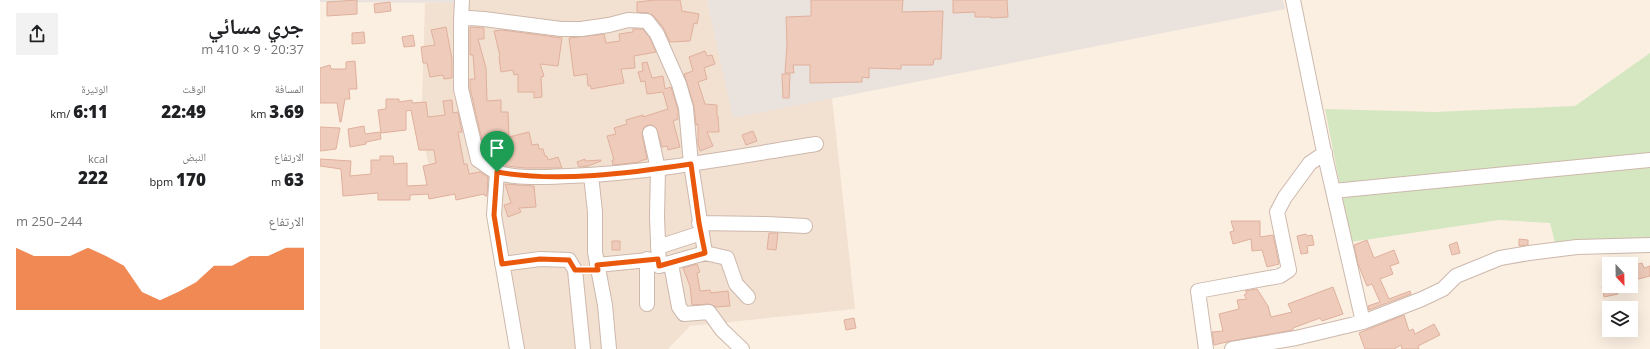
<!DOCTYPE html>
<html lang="ar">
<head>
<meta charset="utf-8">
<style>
	:root { --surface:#fff; --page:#f2f2f2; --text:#202124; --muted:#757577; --accent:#ea580c }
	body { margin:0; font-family:"Open Sans","Noto Naskh Arabic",sans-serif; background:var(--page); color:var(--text); direction:rtl; height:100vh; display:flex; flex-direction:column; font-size:15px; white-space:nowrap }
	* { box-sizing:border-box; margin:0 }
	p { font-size:13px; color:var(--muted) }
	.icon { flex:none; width:22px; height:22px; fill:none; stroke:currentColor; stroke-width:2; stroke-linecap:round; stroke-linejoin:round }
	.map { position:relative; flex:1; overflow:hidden; direction:ltr }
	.drawer { display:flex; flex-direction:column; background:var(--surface); width:320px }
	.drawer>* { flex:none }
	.needle { width:26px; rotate:158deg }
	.tools { position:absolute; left:1282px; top:257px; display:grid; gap:8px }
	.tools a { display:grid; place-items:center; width:36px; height:36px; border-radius:0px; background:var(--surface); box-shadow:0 4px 16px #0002; font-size:20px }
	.pin { position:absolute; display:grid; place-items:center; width:34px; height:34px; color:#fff; margin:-41px -17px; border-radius:50% 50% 50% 0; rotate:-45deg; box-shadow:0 0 4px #0007 }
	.pin .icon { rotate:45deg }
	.round { display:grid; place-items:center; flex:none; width:42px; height:42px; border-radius:0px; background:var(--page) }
	.summary { display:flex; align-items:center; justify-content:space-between; height:68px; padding:0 16px }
	h1 { font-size:22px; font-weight:800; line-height:30px }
	.figures { display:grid; grid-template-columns:repeat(3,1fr); gap:6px; height:68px; padding:4px 16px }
	.figures div { display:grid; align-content:center }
	.figures b { font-size:17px; font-weight:800 }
	.figures small { font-size:11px; font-weight:400 }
	.figures p { font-size:11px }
	.chart { height:112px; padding:8px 16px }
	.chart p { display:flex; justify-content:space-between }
	.chart svg { width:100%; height:72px; margin-top:4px; fill:var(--accent); opacity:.7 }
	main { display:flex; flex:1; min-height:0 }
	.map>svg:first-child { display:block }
	.residential { fill:#f2e0d1 }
	.industrial { fill:#eae2dd }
	.green { fill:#d4e7c1 }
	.building { fill:#eecbbb; stroke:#e0b09c }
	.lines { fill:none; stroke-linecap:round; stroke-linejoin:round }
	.minor-casing { stroke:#cdb8ac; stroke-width:16 }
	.minor { stroke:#fff; stroke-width:14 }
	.route-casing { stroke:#fff; stroke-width:8 }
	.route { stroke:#ea580c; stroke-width:5 }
</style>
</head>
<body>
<main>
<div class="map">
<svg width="1330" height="349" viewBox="0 0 1330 349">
	<rect width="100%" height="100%" fill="#fbefe2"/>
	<path class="residential" d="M 144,0 L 387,0 L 413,117 L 512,98 L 535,309 L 370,326 L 348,349 L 199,349 L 176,191 L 136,188 L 110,170 L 101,133 L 105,3 L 144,3 Z"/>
	<path class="industrial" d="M 0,0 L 144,0 L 144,3 L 0,2 Z
		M 387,0 L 963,0 L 965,9 L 413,118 Z"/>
	<path class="green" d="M 1330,53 L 1330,241 L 1235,243 L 1230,223 L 1179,220 L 1031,242 L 1005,109 L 1115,112 L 1255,106 Z"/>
	<path class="building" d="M 37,0 L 37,14 L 7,16 L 7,2 Z
		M 335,0 L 360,0 L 362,11 L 379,14 L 377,24 L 374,23 L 370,41 L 350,42 L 342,25 L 341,25 L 334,16 L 328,13 L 317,12 L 317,2 Z
		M 491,0 L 583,0 L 582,12 L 623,11 L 621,59 L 614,59 L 613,65 L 581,65 L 581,69 L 549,68 L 549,78 L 542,77 L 542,82 L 490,83 L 490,65 L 473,65 L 474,73 L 465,73 L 467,44 L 466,17 L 491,16 Z
		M 633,0 L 687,0 L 688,17 L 671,18 L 671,17 L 655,17 L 655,12 L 633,13 Z
		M 70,2 L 71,11 L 55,13 L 54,4 Z
		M 126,27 L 132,59 L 132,78 L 124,79 L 123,75 L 110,77 L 107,63 L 103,63 L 101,47 L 115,45 L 111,30 Z
		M 150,27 L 164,28 L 164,39 L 158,39 L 166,68 L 167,101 L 181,100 L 181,112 L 188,112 L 189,137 L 209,132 L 212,145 L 218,144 L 219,149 L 223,149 L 225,156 L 227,156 L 228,160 L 238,157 L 242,168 L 205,168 L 186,166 L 184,156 L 176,158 L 174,150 L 172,150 L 171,147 L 164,149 L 150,88 L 150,79 L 155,79 L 153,55 L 150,55 Z
		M 313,29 L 323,29 L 330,38 L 336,52 L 314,56 L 315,68 L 301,69 L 304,83 L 271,89 L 271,86 L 268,86 L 267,74 L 254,76 L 249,38 L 284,34 L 286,43 L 300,41 L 299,34 L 313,32 Z
		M 182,30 L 242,38 L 238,66 L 220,64 L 224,76 L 221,77 L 222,97 L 214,98 L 214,92 L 198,92 L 198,74 L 194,75 L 193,70 L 181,72 L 179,57 L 180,56 L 174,31 Z
		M 44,32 L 45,43 L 32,44 L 32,33 Z
		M 93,35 L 95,46 L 84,47 L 82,37 Z
		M 385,51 L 387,56 L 392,55 L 395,64 L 384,68 L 387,79 L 378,82 L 385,104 L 397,105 L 397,116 L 398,116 L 399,132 L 387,132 L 393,146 L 380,151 L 378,144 L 378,124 L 376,125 L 374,106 L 364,74 L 373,71 L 369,57 Z
		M 35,61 L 37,89 L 29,89 L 30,99 L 25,99 L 21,122 L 20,122 L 17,103 L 0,103 L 0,68 L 10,65 L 11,69 L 26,69 L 26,62 Z
		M 327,62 L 332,78 L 343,76 L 345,89 L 351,87 L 358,110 L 358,119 L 353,121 L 360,147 L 348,150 L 347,146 L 342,147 L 336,128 L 332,125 L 328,125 L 324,127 L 322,134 L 327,159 L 320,161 L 320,162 L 293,165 L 292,160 L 294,160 L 287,136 L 296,134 L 294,128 L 307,124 L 306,120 L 323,115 L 323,117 L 348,109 L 343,92 L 327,94 L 325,81 L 321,82 L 318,72 L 323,71 L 322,63 Z
		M 462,74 L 470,74 L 469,98 L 463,98 Z
		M 66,99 L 79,99 L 79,102 L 92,100 L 92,103 L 106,102 L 108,117 L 125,115 L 123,101 L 132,100 L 133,113 L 138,112 L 142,132 L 138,132 L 144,164 L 147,164 L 149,174 L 160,172 L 168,177 L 167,196 L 165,196 L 164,194 L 136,200 L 135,194 L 109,199 L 108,194 L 90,195 L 90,200 L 58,200 L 58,193 L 23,196 L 21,169 L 0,166 L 0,159 L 31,161 L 30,176 L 51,174 L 51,160 L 60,160 L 60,156 L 73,156 L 74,164 L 87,163 L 87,186 L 107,185 L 103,166 L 116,163 L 114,150 L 99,150 L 91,110 L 86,111 L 86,130 L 61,133 L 58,110 L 66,109 Z
		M 44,126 L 45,134 L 60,132 L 61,139 L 46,142 L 46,144 L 30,147 L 28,129 Z
		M 0,127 L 20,128 L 16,149 L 0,151 Z
		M 433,131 L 437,141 L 426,145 L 422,135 Z
		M 265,159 L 265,161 L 281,160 L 281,161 L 268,166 L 259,167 L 257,162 Z
		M 185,184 L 214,186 L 216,207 L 199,208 L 201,212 L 188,217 L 184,205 L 191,203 Z
		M 911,221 L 940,221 L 940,237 L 953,235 L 959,264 L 947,267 L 942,250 L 932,251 L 931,239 L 913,244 L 910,232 L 914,231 Z
		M 449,233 L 458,233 L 456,250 L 447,249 Z
		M 986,234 L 987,236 L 992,235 L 994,245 L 987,246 L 988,253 L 981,254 L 977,236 Z
		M 1199,239 L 1208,240 L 1208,245 L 1199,246 Z
		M 1047,240 L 1054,258 L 1074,250 L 1079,263 L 1070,266 L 1073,274 L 1060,279 L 1069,299 L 1090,291 L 1091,294 L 1049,310 L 1048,306 L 1060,302 L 1052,284 L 1047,286 L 1038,264 L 1034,245 Z
		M 292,241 L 300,241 L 300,250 L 292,250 Z
		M 1137,242 L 1140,253 L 1132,255 L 1129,245 Z
		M 1322,263 L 1324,268 L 1330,266 L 1330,276 L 1311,281 L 1311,266 Z
		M 377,264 L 380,272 L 377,273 L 380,291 L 390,290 L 391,293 L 408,291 L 410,306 L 396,307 L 389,304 L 372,305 L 370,286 L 363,268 Z
		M 1282,286 L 1296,286 L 1298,294 L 1284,297 Z
		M 1013,287 L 1023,314 L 1002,321 L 1000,318 L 973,328 L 973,330 L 911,341 L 894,345 L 892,332 L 903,331 L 899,314 L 919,309 L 917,300 L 927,299 L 924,295 L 927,293 L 925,291 L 937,289 L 948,306 L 951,317 L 972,312 L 968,304 Z
		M 1084,315 L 1089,331 L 1093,329 L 1095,334 L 1114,324 L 1120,335 L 1098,346 L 1099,349 L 1082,349 L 1081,345 L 1074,349 L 1045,349 L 1039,333 Z
		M 534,318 L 536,328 L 526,330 L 524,320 Z"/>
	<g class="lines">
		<g class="minor-casing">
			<path id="minor" d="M 973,0 L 1003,147 L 1043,322
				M 141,20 L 142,0
				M 330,133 L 338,169 L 337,217 L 339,266 L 385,253 L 371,164 L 366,108 L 359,84 L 337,34 L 327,21 L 308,20 L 289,25 L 261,29 L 241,29 L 164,19 L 150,18 L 141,20 L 141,89 L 158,160 C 165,164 172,171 179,173 C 199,179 227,177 249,176 C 332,173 414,157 496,144
				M 177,172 L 174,215 L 197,349
				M 271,175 L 275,212 L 275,252 L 285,305 L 289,349
				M 1013,191 L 1330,160
				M 379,223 L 447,224 L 485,226
				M 338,247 L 381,233
				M 385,253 L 407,258 L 416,284 L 428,297
				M 327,259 L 327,304
				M 182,264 L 220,259 L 249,260 L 255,270 L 263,349
				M 351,264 L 359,307 L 364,314 L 389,312 L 402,330 L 422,349
				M 277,265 L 338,259
				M 886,349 L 878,291 L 960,276 L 969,270 L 957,212 L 965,197 L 990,163 L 1005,153
				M 912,349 L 976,338 L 1043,322 L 1102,299 L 1123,289 L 1136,276 L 1180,258 L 1209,253 L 1257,247 L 1330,245"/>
		</g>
		<use href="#minor" class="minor"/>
	</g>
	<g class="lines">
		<g class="route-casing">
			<path id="route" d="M 371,164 L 379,223 L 385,253 L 339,266 L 338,259 L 277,265 L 278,270 L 255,270 L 249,260 L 220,259 L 182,264 L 174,215 L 177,172 C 237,183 311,173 371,164 Z"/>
		</g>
		<use href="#route" class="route"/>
	</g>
</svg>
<div class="tools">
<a><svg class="needle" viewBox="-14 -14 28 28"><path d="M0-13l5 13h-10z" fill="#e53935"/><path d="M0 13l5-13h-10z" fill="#757577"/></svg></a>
<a><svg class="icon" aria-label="layers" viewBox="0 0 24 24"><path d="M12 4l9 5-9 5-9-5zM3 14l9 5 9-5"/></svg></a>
</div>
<div class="pin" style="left:177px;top:172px;background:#1e9e55"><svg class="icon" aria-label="arrive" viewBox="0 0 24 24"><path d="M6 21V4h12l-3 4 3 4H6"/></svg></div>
</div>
<section class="drawer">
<div class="summary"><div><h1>جري مسائي</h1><p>20:37 · 9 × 410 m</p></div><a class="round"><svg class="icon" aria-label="share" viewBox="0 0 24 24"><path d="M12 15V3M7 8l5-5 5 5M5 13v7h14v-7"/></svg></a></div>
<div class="figures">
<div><p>المسافة</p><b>3.69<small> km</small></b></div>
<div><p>الوقت</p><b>22:49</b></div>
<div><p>الوتيرة</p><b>6:11<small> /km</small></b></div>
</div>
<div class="figures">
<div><p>الارتفاع</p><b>63<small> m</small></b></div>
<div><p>النبض</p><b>170<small> bpm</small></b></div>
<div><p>kcal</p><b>222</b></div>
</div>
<div class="chart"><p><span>الارتفاع</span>244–250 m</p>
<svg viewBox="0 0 160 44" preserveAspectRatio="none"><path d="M0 44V6L10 11L20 11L30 11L40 6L50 11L60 17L70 33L80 38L90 33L100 27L110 17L120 17L130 11L140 11L150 6L160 6V44z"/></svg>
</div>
</section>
</main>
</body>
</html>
